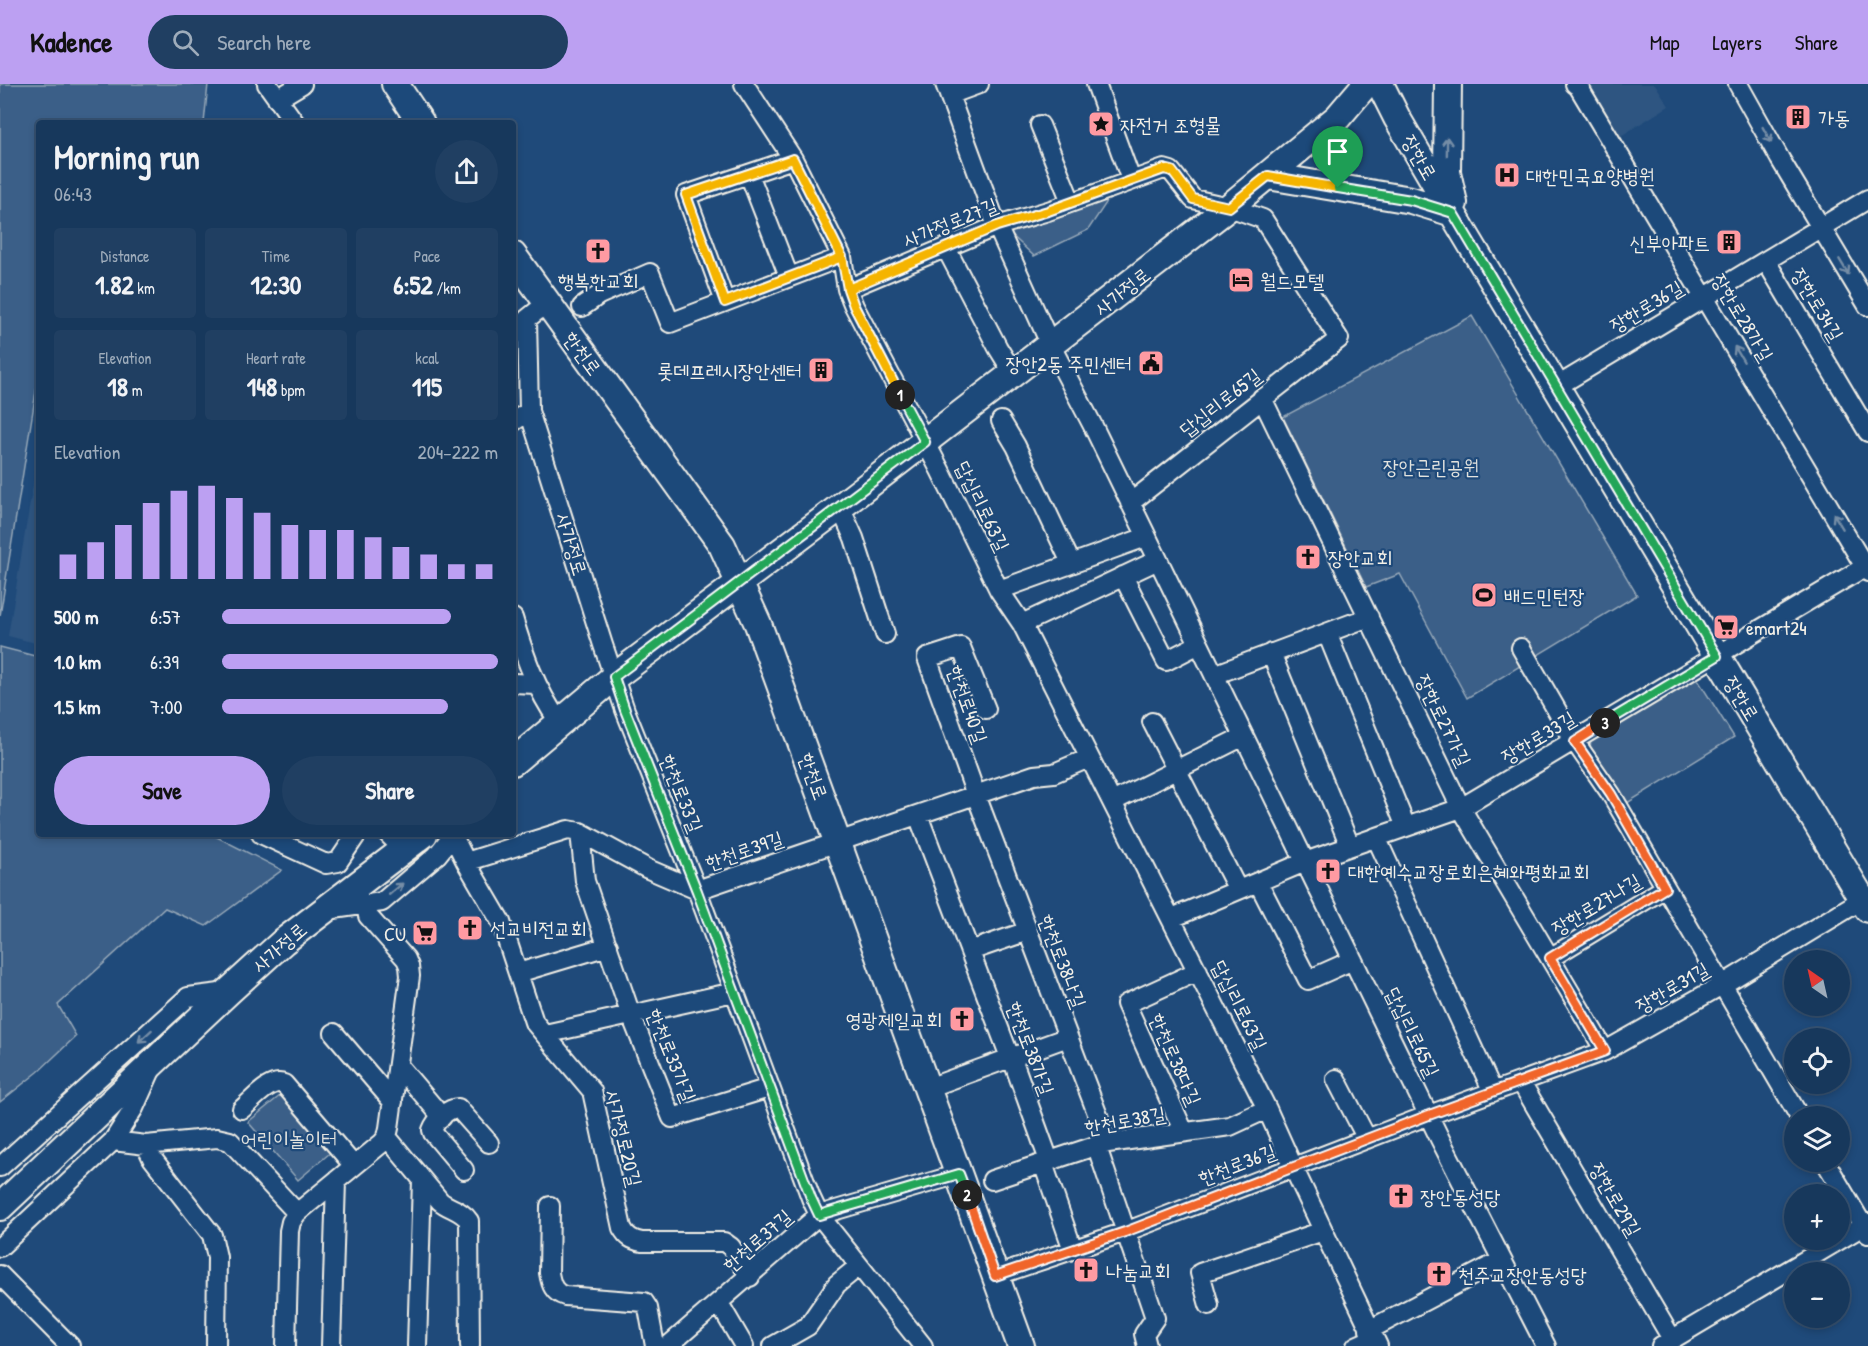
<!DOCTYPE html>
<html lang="en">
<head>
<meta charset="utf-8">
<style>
	:root { --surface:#17385c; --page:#203f62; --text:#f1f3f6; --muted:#9eacbb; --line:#365272; --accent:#bca0f2 }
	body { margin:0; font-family:"Patrick Hand","Poor Story",sans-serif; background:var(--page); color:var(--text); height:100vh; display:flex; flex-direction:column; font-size:22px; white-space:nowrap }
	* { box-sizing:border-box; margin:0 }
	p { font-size:20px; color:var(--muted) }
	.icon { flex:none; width:33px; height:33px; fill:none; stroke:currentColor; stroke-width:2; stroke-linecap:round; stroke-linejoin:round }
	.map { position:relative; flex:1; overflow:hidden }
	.drawer { position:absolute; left:36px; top:36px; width:480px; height:717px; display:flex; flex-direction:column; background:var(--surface); border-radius:6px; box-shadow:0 3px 9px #0003,0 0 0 2px var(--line) }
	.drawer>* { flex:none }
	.needle { width:39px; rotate:326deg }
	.buttons { position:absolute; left:1784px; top:866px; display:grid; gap:12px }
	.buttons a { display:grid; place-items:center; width:66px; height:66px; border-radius:50%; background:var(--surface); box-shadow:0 3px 9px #0003,0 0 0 2px var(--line); font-size:30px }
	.pin { position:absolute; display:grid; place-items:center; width:51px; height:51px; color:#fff; margin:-62px -26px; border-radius:50% 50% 50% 0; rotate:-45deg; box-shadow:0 0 6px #0007 }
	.pin .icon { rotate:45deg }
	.km { position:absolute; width:30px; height:30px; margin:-15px; border-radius:50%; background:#222; color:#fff; font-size:16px; line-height:30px; text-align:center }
	.round { display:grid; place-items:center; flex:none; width:63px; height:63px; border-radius:32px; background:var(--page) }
	.headline { display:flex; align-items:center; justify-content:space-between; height:102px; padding:0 18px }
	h1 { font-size:33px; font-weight:700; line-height:45px }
	.metrics { display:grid; grid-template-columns:repeat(3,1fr); gap:9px; height:102px; padding:6px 18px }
	.metrics div { display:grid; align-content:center; border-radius:6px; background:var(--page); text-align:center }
	.metrics b { font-size:26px; font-weight:700 }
	.metrics small { font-size:16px; font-weight:400 }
	.metrics p { font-size:16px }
	.chart { height:168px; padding:12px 18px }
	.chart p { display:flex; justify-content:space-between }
	.chart svg { width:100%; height:108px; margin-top:6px; stroke:var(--accent); stroke-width:6 }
	.button { display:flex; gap:12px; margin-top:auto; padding:12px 18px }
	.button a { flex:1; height:69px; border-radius:36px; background:var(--accent); color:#111; font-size:24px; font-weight:700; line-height:69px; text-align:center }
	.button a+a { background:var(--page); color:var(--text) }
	ul { padding:0 18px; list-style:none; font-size:20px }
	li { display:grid; grid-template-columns:96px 72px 1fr; align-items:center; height:45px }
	li i { height:15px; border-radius:8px; background:var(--accent) }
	header { display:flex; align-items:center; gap:36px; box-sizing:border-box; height:84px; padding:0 30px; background:var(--accent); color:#111 }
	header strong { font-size:28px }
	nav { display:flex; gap:33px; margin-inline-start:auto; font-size:21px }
	.search { width:420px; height:54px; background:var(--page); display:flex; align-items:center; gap:15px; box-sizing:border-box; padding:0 21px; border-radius:33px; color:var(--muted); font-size:22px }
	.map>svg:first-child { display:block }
	.built { fill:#2d5581 }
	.green { fill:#3a5f88; stroke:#97a8b8; stroke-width:1.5 }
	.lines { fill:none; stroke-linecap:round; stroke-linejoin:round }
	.street-casing { stroke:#f4f1e8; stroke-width:22 }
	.secondary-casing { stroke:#f4f1e8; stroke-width:30 }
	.street { stroke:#1f4a7a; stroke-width:18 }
	.secondary { stroke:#1f4a7a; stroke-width:26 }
	.oneway { stroke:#748da6 }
	.split-1-casing { stroke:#fff; stroke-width:12 }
	.split-2-casing { stroke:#fff; stroke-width:12 }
	.split-3-casing { stroke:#fff; stroke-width:12 }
	.split-4-casing { stroke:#fff; stroke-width:12 }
	.split-1 { stroke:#f5b400; stroke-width:8 }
	.split-2 { stroke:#22a559; stroke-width:8 }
	.split-3 { stroke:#f0652b; stroke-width:8 }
	.split-4 { stroke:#22a559; stroke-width:8 }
	.labels { text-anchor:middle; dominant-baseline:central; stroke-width:4.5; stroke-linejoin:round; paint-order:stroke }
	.poi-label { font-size:20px; fill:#f4f1e8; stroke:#1f4a7a; text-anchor:start }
	.street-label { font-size:20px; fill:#f4f1e8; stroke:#1f4a7a }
	.park-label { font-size:20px; fill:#e1e2de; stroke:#1f4a7a }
</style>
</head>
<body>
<header>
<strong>Kadence</strong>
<div class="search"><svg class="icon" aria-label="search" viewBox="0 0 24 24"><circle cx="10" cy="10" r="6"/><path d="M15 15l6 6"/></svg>Search here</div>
<nav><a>Map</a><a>Layers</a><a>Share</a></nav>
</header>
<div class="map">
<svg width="1868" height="1262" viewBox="0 0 1868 1262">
	<rect width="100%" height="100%" fill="#1f4a7a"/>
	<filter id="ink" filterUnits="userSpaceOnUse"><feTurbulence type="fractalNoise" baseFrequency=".0167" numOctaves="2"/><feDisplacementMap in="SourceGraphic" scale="12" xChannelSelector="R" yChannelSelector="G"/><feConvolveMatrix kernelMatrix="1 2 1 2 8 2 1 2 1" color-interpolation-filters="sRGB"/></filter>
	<g filter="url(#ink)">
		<path class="built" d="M 1583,0 L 1655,0 L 1669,22 L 1616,55 Z
			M 39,364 L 39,560 L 8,552 Z"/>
		<path class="green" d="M 0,0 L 208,0 L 204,39 L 39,39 L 39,289 L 0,532 Z
			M 1108,109 L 1106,119 L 1088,146 L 1034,172 L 1007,147 Z
			M 1472,232 L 1637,511 L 1467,614 L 1400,490 L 1366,503 L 1283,333 Z
			M 0,563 L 39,573 L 39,750 L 211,750 L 282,786 L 206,842 L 165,824 L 58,921 L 76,952 L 38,988 L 0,1018 Z
			M 1688,595 L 1698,596 L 1734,653 L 1624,721 L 1590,666 L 1591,654 Z
			M 281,1011 L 330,1069 L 298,1096 L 248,1038 Z"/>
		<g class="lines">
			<g class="street-casing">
				<path id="street" d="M 267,0 L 295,39
					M 744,0 L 793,75 L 842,173 L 847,205 L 854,222 L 940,386 L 999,506 L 1022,540 L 1267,1025 L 1293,1083 L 1378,1262
					M 945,0 L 997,142 L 1051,262 L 1093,342 L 1440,1055 L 1546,1262
					M 1096,0 L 1131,96
					M 1575,0 L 1578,2 L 1868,488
					M 1738,0 L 1780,75 L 1868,222
					M 949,11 L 979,0
					M 277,15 L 302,0
					M 1040,41 L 1071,118
					M 749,90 L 789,193
					M 946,164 L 998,264 L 1014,290
					M 1766,177 L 1868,348
					M 847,205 L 997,142 L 1048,127 L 1164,85 L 1171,87 L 1193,115 L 1229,123 L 1263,135 L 1339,255 L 1130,419
					M 725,218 L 686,111 L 793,75
					M 547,219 L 527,235 L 529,327 L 603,561 L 625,626 L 697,806 L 811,1114 L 819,1131 L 923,1262
					M 582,223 L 599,211 L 650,189 L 670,239 L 842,173
					M 1556,303 L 1868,115
					M 1262,314 L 1461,724 L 1605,967
					M 1001,337 L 1016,362 L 1071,479
					M 513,338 L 529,327
					M 840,423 L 854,454 L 885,550
					M 1123,492 L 1166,577 L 1199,560
					M 999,506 L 1146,453
					M 513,534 C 525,574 535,603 559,638
					M 1022,540 L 1158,476
					M 1327,549 L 1406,743
					M 1521,564 L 1575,658 L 1611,710 L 1799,1032
					M 1271,569 L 1350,762
					M 1214,591 L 1369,533
					M 513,599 L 536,600
					M 986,625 L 961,563 L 927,574 L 976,711 L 1105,1050 L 1098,1066 L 1155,1234 L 1144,1250 L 1147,1262
					M 1152,638 L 1238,806
					M 1112,718 L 1244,652
					M 918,731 L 1008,968 L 1014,980 L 1047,1071 L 1045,1085 L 1073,1166
					M 580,748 L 585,797 L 631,931 L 672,1034 L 769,1004
					M 261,750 L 326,780 L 338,778 L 357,750
					M 388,750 L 403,765
					M 453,752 L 466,778 L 501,838 L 534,938 L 592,1007 L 622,1144 C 627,1153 632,1156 642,1158 L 724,1158 L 731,1163 L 750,1193
					M 1376,753 L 1493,1008
					M 466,778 L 568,746 L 580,748 L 648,785 L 697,806 L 1034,691 L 1054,689 L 1089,674
					M 1258,798 L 1308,896 L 1353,876
					M 327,826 L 382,818 L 437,771 L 454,750
					M 1172,834 L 1305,778 L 1461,724 L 1868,481
					M 970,867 L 1028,847
					M 1550,874 L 1665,804
					M 518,889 L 608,862
					M 334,949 L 393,1018
					M 545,950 L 734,908
					M 398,981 L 442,1033
					M 1336,995 L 1367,1055
					M 1521,998 L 1672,1255
					M 928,1004 L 1068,953
					M 242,1025 C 253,1016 270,994 284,1000 L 354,1082
					M 1184,1048 L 1126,920 L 1198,887
					M 387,1053 L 440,1117 C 449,1125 462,1126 469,1137 L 470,1262
					M 113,1057 L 146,1061 L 217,1054 L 230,1057 L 297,1129
					M 146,1061 L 152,1074 L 212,1151 L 217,1173 L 216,1262
					M 1825,1077 L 1868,1150
					M 0,1083 L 188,913 L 228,908
					M 464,1086 L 433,1049 L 432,1046 C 436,1036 448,1024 458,1024 L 489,1059
					M 992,1096 L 1101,1060 L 1230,1042 L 1267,1025
					M 550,1122 L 549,1189 C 551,1201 554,1209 565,1212 L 644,1218 L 648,1224 L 655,1262
					M 0,1163 L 113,1057 L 134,1024 L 151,986
					M 0,1191 L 70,1262
					M 995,1192 L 1125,1148 L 1429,1031 L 1605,967 L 1722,901 L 1868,812
					M 719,1219 L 744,1262
					M 1209,1221 L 1200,1189 L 1323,1147
					M 1369,1246 L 1502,1176
					M 286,1262 L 289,1147 L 291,1138 L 297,1129 L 382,1059 L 387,1053 L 389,1044 L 410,892 L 409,882 L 406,875 L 368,832 L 366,820
					M 331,1262 L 336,1097
					M 417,1262 L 422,1096
					M 668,1262 L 819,1131 L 959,1090
					M 773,1262 L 808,1242 L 837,1200 L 859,1182
					M 1356,1262 L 1374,1254
					M 1661,1262 L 1868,1139"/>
			</g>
			<g class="secondary-casing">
				<path id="secondary" d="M 395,0 L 421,39
					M 1380,0 L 1397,34 L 1459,140 L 1868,825
					M 1448,0 L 1447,88 L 1454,119
					M 1268,92 L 1411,116 L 1453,129
					M 513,171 L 722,461 L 758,540 L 1021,1262
					M 513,678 L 614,593 L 840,423 L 1229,123 L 1338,33 L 1366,0
					M 0,1123 L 228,908 L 284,857 L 424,750"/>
			</g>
			<use href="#street" class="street"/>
			<use href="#secondary" class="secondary"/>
		</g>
		<defs><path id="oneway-shaft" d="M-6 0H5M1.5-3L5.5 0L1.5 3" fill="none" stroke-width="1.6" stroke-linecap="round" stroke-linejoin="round" transform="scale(1.5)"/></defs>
		<g class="oneway">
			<use href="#oneway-shaft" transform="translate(1767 51) rotate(61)"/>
			<use href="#oneway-shaft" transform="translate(1447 62) rotate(-89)"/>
			<use href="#oneway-shaft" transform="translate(1844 183) rotate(59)"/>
			<use href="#oneway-shaft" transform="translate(1739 270) rotate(-121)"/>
			<use href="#oneway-shaft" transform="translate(1838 437) rotate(-121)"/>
			<use href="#oneway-shaft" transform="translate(396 805) rotate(-40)"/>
			<use href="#oneway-shaft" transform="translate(145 952) rotate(138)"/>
		</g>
	</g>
	<g class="lines" filter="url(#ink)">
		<g class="split-1-casing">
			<path id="split-1" d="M 900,311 L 854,222 L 848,205 L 842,173 L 725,218 L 686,111 L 793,75 L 842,173 L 848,205 L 997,142 L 1048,127 L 1164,85 L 1172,87 L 1193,115 L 1229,123 L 1268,92 L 1338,104"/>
		</g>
		<g class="split-2-casing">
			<path id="split-2" d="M 900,311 L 925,358 L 614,593 L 625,626 L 697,807 L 811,1114 L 819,1131 L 959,1090 L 967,1111"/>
		</g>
		<g class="split-3-casing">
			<path id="split-3" d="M 967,1111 L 995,1192 L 1125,1148 L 1429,1031 L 1605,967 L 1550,874 L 1665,804 L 1611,710 L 1575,658 L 1605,639"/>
		</g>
		<g class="split-4-casing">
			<path id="split-4" d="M 1338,104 L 1411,116 L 1453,129 L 1717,572 L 1605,639"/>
		</g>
		<use href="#split-1" class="split-1"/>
		<use href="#split-2" class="split-2"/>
		<use href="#split-3" class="split-3"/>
		<use href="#split-4" class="split-4"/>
	</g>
	<defs>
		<g id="building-square" transform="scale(1.35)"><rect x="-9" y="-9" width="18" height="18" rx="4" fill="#ff9aa2" stroke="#1f4a7a"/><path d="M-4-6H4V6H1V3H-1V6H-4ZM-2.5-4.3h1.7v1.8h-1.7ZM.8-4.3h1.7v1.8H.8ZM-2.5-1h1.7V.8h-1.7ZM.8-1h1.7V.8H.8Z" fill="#111"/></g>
		<g id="sight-square" transform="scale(1.35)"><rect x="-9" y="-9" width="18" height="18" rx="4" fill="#ff9aa2" stroke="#1f4a7a"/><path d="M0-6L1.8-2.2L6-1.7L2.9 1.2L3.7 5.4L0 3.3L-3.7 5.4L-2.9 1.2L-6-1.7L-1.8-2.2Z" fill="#111"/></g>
		<g id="hospital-square" transform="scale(1.35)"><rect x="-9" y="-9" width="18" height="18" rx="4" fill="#ff9aa2" stroke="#1f4a7a"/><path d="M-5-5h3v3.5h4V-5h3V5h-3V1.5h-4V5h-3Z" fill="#111"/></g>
		<g id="church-square" transform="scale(1.35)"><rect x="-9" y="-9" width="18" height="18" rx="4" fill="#ff9aa2" stroke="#1f4a7a"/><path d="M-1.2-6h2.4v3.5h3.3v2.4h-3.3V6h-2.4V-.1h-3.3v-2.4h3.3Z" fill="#111"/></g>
		<g id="hotel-square" transform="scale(1.35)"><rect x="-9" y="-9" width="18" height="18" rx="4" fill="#ff9aa2" stroke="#1f4a7a"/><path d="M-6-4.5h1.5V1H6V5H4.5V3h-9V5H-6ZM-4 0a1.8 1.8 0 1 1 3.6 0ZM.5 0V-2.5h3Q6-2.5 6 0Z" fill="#111"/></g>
		<g id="civic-square" transform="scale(1.35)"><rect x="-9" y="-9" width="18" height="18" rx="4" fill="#ff9aa2" stroke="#1f4a7a"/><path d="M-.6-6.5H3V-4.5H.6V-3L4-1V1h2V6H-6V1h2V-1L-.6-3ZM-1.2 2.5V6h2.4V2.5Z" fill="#111"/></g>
		<g id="stadium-square" transform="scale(1.35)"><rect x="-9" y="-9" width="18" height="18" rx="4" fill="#ff9aa2" stroke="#1f4a7a"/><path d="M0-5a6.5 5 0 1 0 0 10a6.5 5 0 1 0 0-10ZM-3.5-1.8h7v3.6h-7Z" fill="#111"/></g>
		<g id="supermarket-square" transform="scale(1.35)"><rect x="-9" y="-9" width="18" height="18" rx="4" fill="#ff9aa2" stroke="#1f4a7a"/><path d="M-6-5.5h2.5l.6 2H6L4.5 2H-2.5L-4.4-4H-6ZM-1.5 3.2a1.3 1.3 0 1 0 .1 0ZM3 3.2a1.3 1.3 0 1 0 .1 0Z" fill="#111"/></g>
	</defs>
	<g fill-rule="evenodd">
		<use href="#building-square" x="1798" y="33"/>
		<use href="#sight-square" x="1101" y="40"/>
		<use href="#hospital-square" x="1507" y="91"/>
		<use href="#building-square" x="1729" y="158"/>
		<use href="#church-square" x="598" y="167"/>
		<use href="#hotel-square" x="1241" y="196"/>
		<use href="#civic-square" x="1151" y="279"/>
		<use href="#building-square" x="821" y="286"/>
		<use href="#church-square" x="1308" y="473"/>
		<use href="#stadium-square" x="1484" y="511"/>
		<use href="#supermarket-square" x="1726" y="543"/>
		<use href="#church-square" x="1328" y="787"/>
		<use href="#church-square" x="470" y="844"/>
		<use href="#supermarket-square" x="425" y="849"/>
		<use href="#church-square" x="962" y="935"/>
		<use href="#church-square" x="1401" y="1112"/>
		<use href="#church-square" x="1086" y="1186"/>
		<use href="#church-square" x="1439" y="1190"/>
	</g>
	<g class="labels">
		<g class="poi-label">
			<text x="1818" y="33">가동</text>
			<text x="1120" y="40">자전거 조형물</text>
			<text x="1526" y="91">대한민국요양병원</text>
			<text x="1710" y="158" text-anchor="end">신부아파트</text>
			<text x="598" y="196" text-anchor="middle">행복한교회</text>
			<text x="1260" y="196">월드모텔</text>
			<text x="1132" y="279" text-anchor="end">장안2동 주민센터</text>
			<text x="802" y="286" text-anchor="end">롯데프레시장안센터</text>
			<text x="1328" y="473">장안교회</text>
			<text x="1504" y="511">배드민턴장</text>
			<text x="1746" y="543">emart24</text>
			<text x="1348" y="787">대한예수교장로회은혜와평화교회</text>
			<text x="490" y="844">선교비전교회</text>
			<text x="406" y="849" text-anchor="end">CU</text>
			<text x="942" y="935" text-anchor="end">영광제일교회</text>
			<text x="1420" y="1112">장안동성당</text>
			<text x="1106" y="1186">나눔교회</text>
			<text x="1458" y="1190">천주교장안동성당</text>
		</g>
		<g class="street-label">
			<text transform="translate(1420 73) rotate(60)">장한로</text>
			<text transform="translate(950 138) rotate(-22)">사가정로27길</text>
			<text transform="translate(1122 207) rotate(-38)">사가정로</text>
			<text transform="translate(1818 220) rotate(59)">장한로34길</text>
			<text transform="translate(1646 222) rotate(-31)">장한로36길</text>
			<text transform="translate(1743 233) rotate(59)">장한로28가길</text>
			<text transform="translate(583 269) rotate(54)">한천로</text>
			<text transform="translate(1220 318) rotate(-38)">답십리로65길</text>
			<text transform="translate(983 422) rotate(64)">답십리로63길</text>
			<text transform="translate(572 460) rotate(73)">사가정로</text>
			<text transform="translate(1742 614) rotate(59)">장한로</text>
			<text transform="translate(968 620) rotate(70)">한천로40길</text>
			<text transform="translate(1444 636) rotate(64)">장한로27가길</text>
			<text transform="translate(1538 653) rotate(-31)">장한로33길</text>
			<text transform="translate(814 692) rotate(70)">한천로</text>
			<text transform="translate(682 709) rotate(68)">한천로33길</text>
			<text transform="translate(744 766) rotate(-19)">한천로39길</text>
			<text transform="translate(1596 820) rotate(-31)">장한로27나길</text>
			<text transform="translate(279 863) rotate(-41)">사가정로</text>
			<text transform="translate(1063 877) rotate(69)">한천로38나길</text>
			<text transform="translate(1672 903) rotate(-30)">장한로31길</text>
			<text transform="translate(1240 921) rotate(63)">답십리로63길</text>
			<text transform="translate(1413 948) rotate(64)">답십리로65길</text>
			<text transform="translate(1031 964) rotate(69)">한천로38가길</text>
			<text transform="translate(672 971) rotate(68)">한천로33가길</text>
			<text transform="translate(1176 975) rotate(66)">한천로38다길</text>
			<text transform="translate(1125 1036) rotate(-10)">한천로38길</text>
			<text transform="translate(624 1054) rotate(76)">사가정로20길</text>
			<text transform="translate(1237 1080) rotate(-21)">한천로36길</text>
			<text transform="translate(1616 1115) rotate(60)">장한로29길</text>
			<text transform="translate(757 1156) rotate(-41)">한천로37길</text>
		</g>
		<g class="park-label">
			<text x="1431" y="382">장안근린공원</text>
			<text x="289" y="1054">어린이놀이터</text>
		</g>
	</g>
</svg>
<div class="buttons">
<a><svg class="needle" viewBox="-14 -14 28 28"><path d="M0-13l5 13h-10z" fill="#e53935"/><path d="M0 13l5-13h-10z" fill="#9eacbb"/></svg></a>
<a><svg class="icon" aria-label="locate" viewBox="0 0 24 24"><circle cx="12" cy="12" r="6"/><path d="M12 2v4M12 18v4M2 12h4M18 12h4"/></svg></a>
<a><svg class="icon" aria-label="layers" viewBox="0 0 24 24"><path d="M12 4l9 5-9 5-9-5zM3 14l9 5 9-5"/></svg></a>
<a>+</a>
<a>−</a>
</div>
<div class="pin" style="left:1338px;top:104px;background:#1e9e55"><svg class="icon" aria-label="arrive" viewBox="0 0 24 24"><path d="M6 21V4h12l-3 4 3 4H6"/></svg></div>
<b class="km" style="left:900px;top:311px">1</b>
<b class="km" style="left:967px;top:1111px">2</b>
<b class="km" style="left:1605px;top:639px">3</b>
<section class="drawer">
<div class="headline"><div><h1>Morning run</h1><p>06:43</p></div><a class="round"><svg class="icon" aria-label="share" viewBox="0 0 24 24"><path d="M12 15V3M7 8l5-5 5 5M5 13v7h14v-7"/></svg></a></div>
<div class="metrics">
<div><p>Distance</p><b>1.82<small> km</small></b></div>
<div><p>Time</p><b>12:30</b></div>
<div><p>Pace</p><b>6:52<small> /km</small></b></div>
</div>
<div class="metrics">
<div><p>Elevation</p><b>18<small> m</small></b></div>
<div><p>Heart rate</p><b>148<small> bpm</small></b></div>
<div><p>kcal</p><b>115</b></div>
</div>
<div class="chart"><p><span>Elevation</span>204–222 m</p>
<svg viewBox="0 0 160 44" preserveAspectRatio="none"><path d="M5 44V34M15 44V29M25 44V22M35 44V13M45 44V8M55 44V6M65 44V11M75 44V17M85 44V22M95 44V24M105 44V24M115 44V27M125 44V31M135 44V34M145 44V38M155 44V38"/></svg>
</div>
<ul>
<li><b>500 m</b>6:57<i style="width:83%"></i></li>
<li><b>1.0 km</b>6:39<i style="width:100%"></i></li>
<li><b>1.5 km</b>7:00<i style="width:82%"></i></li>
</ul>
<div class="button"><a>Save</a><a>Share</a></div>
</section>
</div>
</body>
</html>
